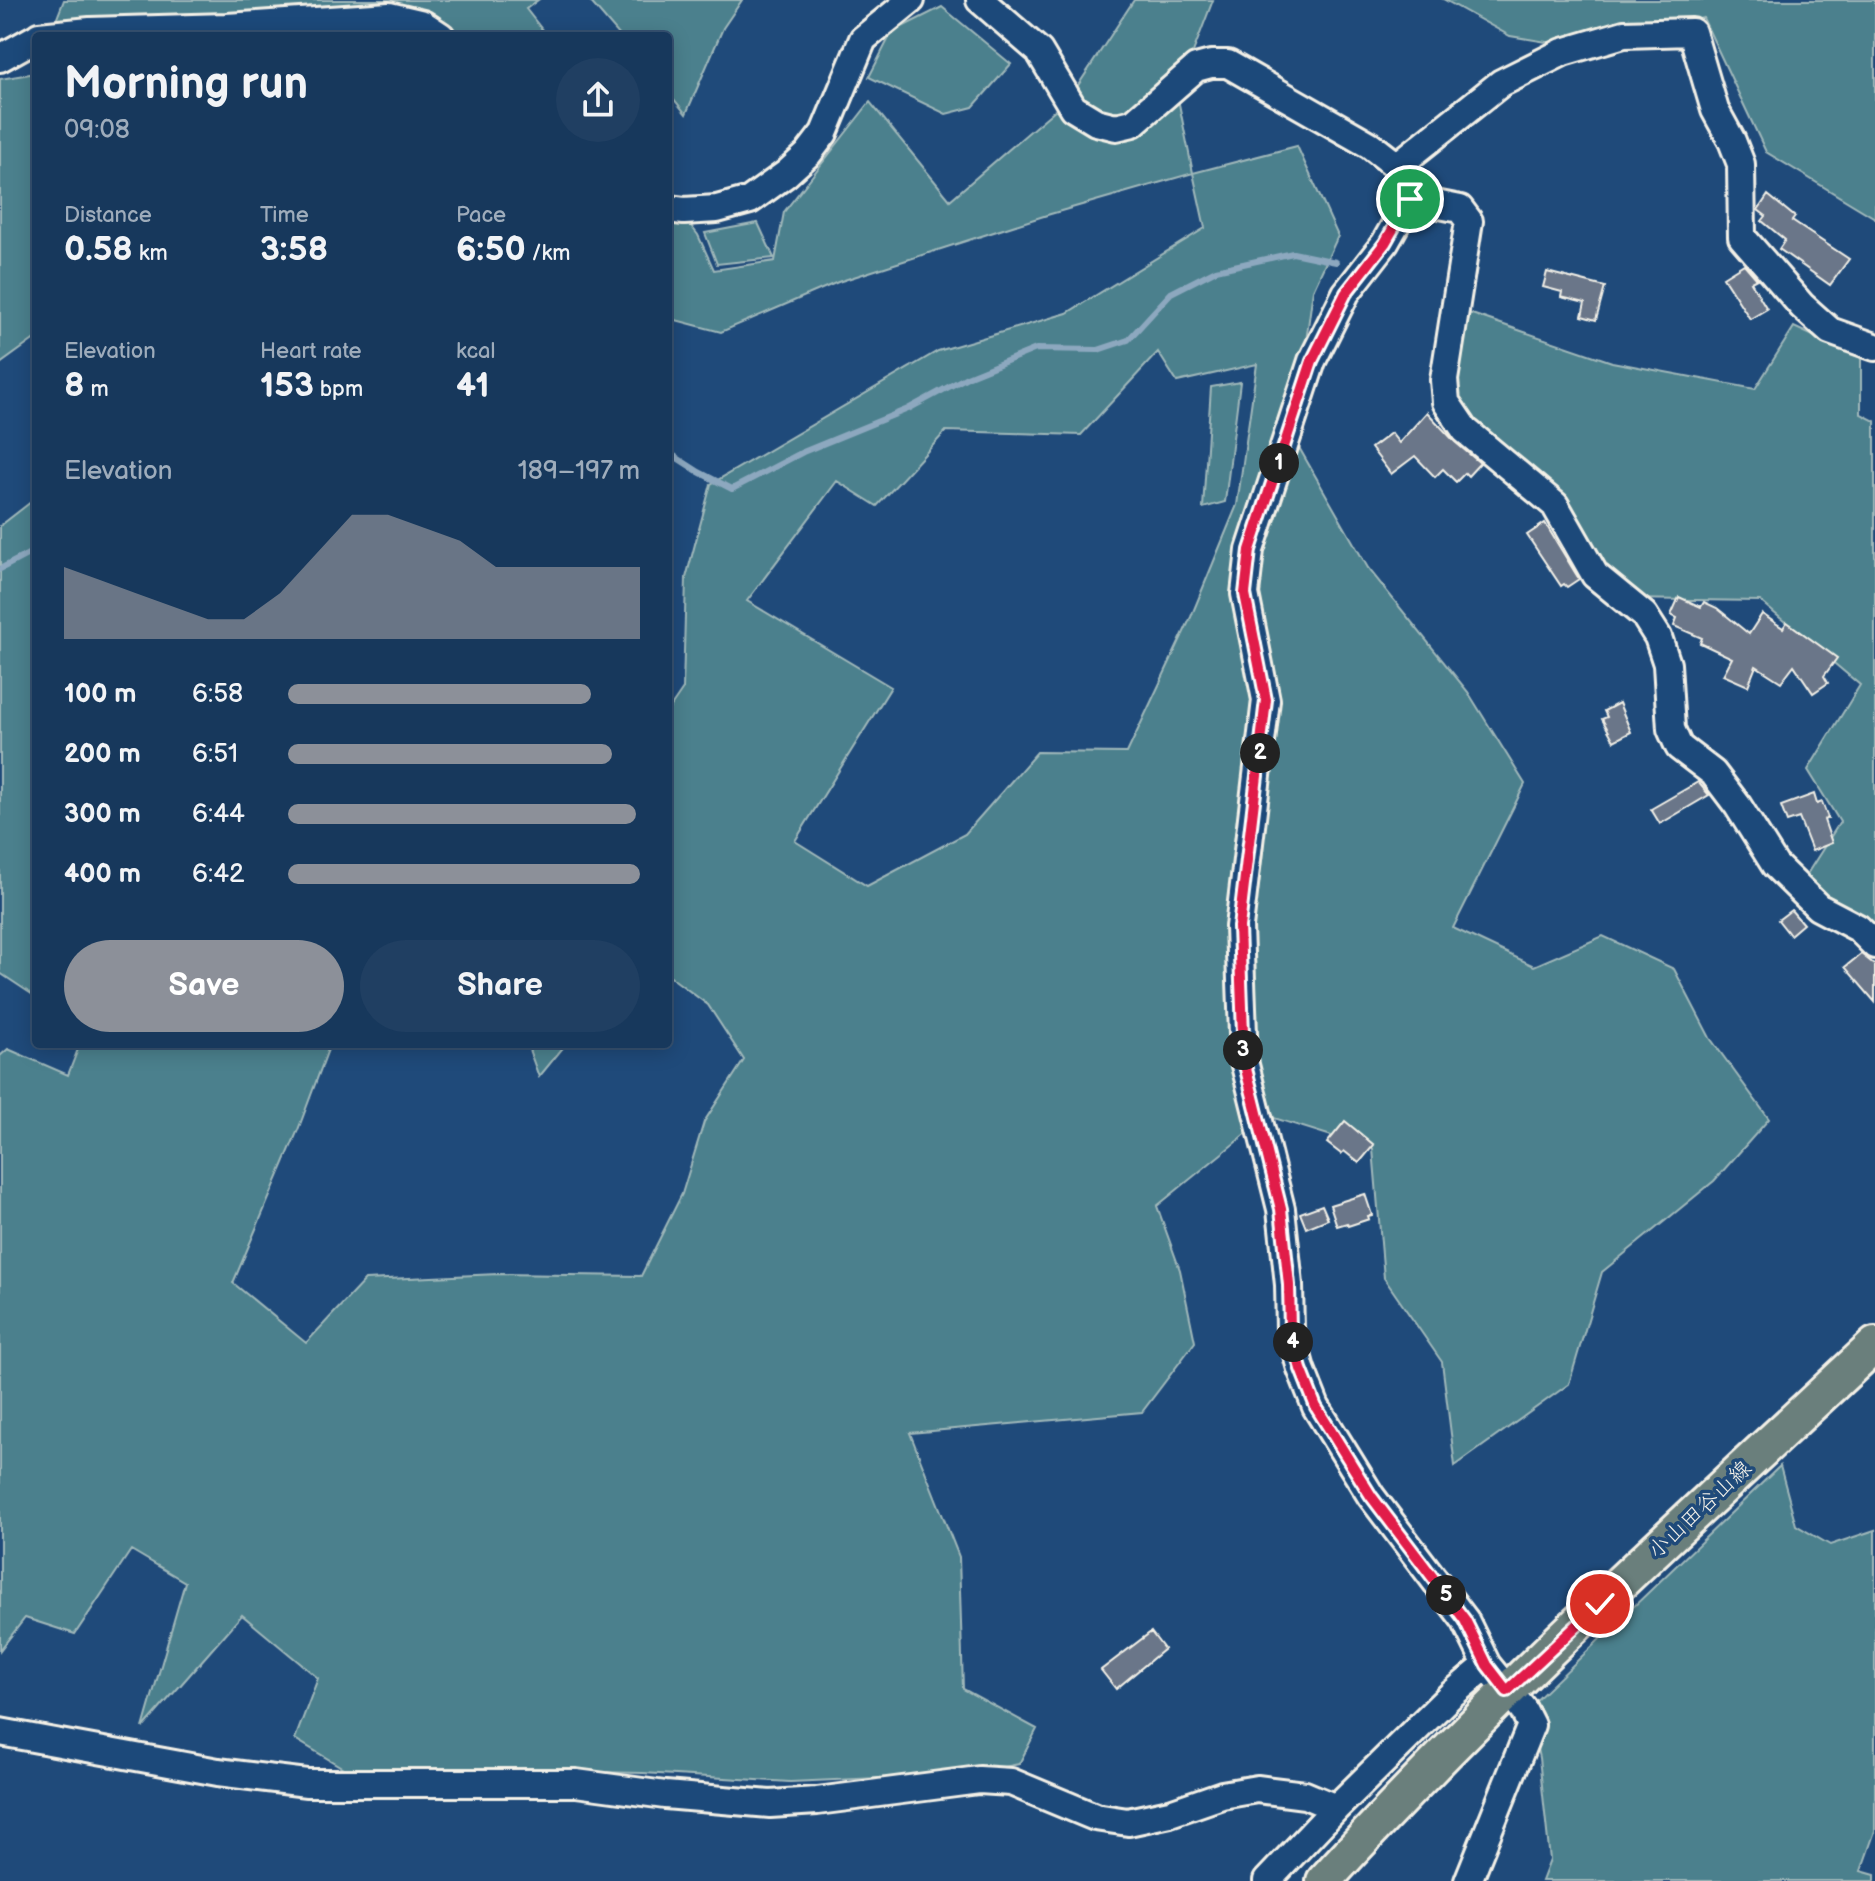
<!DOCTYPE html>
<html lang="en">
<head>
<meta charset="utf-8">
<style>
	:root { --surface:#17385c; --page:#203f62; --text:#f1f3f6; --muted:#9eacbb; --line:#365272; --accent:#8c9099 }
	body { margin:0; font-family:"Balsamiq Sans","Klee One",sans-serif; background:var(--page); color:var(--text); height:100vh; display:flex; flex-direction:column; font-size:30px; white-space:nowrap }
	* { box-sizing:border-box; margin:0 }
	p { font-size:26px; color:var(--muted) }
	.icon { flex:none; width:44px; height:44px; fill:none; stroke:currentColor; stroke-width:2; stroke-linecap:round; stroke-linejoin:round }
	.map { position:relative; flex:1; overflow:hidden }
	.side { position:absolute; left:32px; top:32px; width:640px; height:1016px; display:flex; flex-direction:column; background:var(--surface); border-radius:8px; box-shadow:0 4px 20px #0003,0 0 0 2px var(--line) }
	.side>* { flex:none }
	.pin { position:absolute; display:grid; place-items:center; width:68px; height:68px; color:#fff; margin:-34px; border:4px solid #fff; border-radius:50%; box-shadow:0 2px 8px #0007 }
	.km { position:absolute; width:40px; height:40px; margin:-20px; border-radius:50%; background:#222; color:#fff; font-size:22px; line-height:40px; text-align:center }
	.round { display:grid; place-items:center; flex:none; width:84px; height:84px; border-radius:42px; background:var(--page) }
	.head { display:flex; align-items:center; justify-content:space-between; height:136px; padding:0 32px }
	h1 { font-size:44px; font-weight:700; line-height:60px }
	.metrics { display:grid; grid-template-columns:repeat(3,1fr); gap:12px; height:136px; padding:8px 32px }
	.metrics div { display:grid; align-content:center }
	.metrics b { font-size:34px; font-weight:700 }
	.metrics small { font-size:22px; font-weight:400 }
	.metrics p { font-size:22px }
	.chart { height:224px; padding:16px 32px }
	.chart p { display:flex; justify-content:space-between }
	.chart svg { width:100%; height:144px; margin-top:8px; fill:var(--accent); opacity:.7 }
	.primary-button { display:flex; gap:16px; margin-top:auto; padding:16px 32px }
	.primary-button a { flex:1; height:92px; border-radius:48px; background:var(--accent); color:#fff; font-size:32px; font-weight:700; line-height:92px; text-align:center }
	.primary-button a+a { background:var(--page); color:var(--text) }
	ul { padding:0 32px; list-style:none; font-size:26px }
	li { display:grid; grid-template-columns:128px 96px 1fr; align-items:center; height:60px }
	li i { height:20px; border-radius:10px; background:var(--accent) }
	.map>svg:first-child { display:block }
	.green { fill:#4c808d; stroke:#a0b8ba; stroke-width:2; fill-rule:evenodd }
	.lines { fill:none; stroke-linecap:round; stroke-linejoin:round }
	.stream { stroke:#8da8bf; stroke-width:6 }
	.building { fill:#6a7689; stroke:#f4f1e8; stroke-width:2 }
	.minor-casing { stroke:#f4f1e8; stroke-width:32 }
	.major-casing { stroke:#f4f1e8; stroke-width:40 }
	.minor { stroke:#1f4a7a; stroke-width:26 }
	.major { stroke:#6b7f7c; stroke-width:34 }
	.route-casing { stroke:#fff; stroke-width:16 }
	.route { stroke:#e11d48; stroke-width:10 }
	.labels { text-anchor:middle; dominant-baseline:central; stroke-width:7; stroke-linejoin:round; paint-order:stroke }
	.street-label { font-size:22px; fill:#f4f1e8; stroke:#1f4a7a }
</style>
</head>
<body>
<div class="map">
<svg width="1875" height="1881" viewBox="0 0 1875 1881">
	<rect width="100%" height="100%" fill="#1f4a7a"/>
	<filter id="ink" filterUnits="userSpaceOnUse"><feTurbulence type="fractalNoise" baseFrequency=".0125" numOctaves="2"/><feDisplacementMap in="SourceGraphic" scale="16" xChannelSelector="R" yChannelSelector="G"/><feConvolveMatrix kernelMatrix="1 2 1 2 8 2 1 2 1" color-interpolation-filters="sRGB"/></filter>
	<g filter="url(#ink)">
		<path class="green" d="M 64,0 L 538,0 L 526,9 L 547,36 L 50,36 Z
			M 589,0 L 742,0 L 723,28 L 686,114 L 668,92 L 668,36 L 620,36 Z
			M 1134,0 L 1213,0 L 1177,94 L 1193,173 L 1297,146 L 1338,236 L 1313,290 L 1293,437 L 1368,568 L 1468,692 L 1525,784 L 1453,928 L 1534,966 L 1603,936 L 1674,969 L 1710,1038 L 1769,1119 L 1714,1181 L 1602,1272 L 1569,1384 L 1455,1466 L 1442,1362 L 1384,1278 L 1373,1149 L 1268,1116 L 1157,1206 L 1180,1270 L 1195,1342 L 1142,1412 L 910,1433 L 959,1557 L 963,1689 L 1037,1729 L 1019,1764 L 969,1774 L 790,1782 L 643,1773 L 494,1770 L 360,1778 L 295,1739 L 318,1678 L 242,1615 L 143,1728 L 185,1582 L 131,1550 L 75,1634 L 25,1618 L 0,1650 L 0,1056 L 8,1049 L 68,1075 L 80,1044 L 330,1044 L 298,1130 L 233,1283 L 306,1343 L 365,1280 L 498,1274 L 641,1276 L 682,1194 L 704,1122 L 744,1060 L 708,1005 L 668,975 L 668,711 L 683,689 L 686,578 L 711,484 L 938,351 L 1067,313 L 1205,228 L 1193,173 L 1047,215 L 838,282 L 721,332 L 668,318 L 668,196 L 698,235 L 714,270 L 775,261 L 784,212 L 870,102 L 950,200 L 1071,96 ZM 1158,352 L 1177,382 L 1257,364 L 1237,505 L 1191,617 L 1127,753 L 1037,752 L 965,834 L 867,886 L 795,841 L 891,687 L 747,601 L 837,481 L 877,506 L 946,431 L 1081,435 Z
			M 1445,0 L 1875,0 L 1875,218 L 1766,152 L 1703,18 L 1589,49 L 1510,36 Z
			M 942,7 L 1011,64 L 973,107 L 946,114 L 869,77 L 892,32 Z
			M 36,73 L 36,338 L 0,364 L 0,79 Z
			M 758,223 L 774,258 L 717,264 L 705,233 Z
			M 1463,311 L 1612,362 L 1755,389 L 1794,327 L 1861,358 L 1861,414 L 1875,421 L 1875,936 L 1800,885 L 1840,822 L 1808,770 L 1860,685 L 1760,601 L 1624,599 L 1436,375 Z
			M 1240,382 L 1225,502 L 1203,508 L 1211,387 Z
			M 36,498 L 36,997 L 0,973 L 0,526 Z
			M 527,1044 L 566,1044 L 539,1077 Z
			M 1780,1466 L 1796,1525 L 1830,1545 L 1875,1530 L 1875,1831 L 1861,1871 L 1875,1875 L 1875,1881 L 1542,1881 L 1550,1860 L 1539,1758 L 1528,1708 Z"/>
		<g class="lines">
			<path class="stream" d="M 668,452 L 699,472 L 732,489 L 803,452 L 908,409 L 967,377 L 1036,349 L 1098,350 L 1128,340 L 1171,293 L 1216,270 L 1293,253 L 1336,262
				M 0,569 L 36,550"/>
		</g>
		<path class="building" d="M 1768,195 L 1795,217 L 1792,221 L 1849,259 L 1830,285 L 1779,249 L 1785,240 L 1762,221 L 1766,216 L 1758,210 Z
			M 1744,264 L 1757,279 L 1751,282 L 1767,309 L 1750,319 L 1723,277 Z
			M 1547,272 L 1605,287 L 1596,320 L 1582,316 L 1585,303 L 1561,297 L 1562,292 L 1543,287 Z
			M 1427,412 L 1455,442 L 1480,463 L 1468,476 L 1465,473 L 1456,482 L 1443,469 L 1435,477 L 1415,456 L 1391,474 L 1371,448 L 1391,433 L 1399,443 Z
			M 1545,523 L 1579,579 L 1567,587 L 1564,584 L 1561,586 L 1527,535 Z
			M 1679,597 L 1701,607 L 1704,602 L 1717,608 L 1749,634 L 1762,614 L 1783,628 L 1787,622 L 1837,658 L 1824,676 L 1828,683 L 1813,693 L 1794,665 L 1781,682 L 1756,666 L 1748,686 L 1723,675 L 1732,658 L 1700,643 L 1702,638 L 1674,626 L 1677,618 L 1671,615 Z
			M 1619,703 L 1631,732 L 1614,741 L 1602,719 L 1607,717 L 1604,711 Z
			M 1698,782 L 1709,795 L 1660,824 L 1651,809 Z
			M 1814,794 L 1817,804 L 1822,802 L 1828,818 L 1824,820 L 1832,843 L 1812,851 L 1799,818 L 1787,822 L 1781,806 Z
			M 1791,910 L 1803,924 L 1790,935 L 1778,920 Z
			M 1861,954 L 1875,965 L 1875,1002 L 1845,967 Z
			M 1345,1121 L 1374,1145 L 1359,1163 L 1344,1151 L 1341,1154 L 1327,1143 Z
			M 1365,1194 L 1372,1215 L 1368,1216 L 1369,1219 L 1348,1226 L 1347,1223 L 1337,1226 L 1330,1205 Z
			M 1322,1205 L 1328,1219 L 1306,1228 L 1300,1213 Z
			M 1151,1632 L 1164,1649 L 1116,1689 L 1101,1670 Z"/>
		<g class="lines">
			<g class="minor-casing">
				<path id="minor" d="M 980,0 L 1039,51 L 1073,108 L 1096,122 L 1116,127 L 1133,123 L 1196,68 L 1211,64 L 1228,64 L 1370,145 L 1397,166 L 1403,181
					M 39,36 L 90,31 L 227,27 L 389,16 L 423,24 L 441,36
					M 0,58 L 36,38
					M 1397,166 L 1501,83 L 1563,52 L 1624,34 L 1692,32 L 1715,110 L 1732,141 L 1741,164 L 1742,237 L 1802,306 L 1830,331 L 1875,347
					M 1410,199 L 1385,243 L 1346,293 L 1312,361 L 1250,550 L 1245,594 L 1266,700 L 1239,927 L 1244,1061 L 1281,1209 L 1289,1285 L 1290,1330 L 1301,1369 L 1316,1407 L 1371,1496 L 1465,1620 L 1487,1665 L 1523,1709 L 1531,1725 L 1468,1881
					M 1410,199 L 1460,209 L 1469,221 L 1444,380 L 1446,402 L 1465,430 L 1555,505 L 1595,575 L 1644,615 L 1658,637 L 1667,664 L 1671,729 L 1679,747 L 1713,773 L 1738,806 L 1775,865 L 1818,907 L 1858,928 L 1875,945
					M 668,209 L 684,211 L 717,209 L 750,200 L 786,174 L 808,154 L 824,133 L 863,39 L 911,0
					M 0,1732 L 218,1772 L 307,1783 L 576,1783 L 665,1795 L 770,1804 L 817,1801 L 979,1780 L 1011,1782 L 1095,1817 L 1128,1822 L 1170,1813 L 1222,1795 L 1257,1789 L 1305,1795 L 1336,1808
					M 1267,1881 L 1336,1808 L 1451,1695 L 1487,1665"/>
			</g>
			<g class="major-casing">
				<path id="major" d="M 1324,1881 C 1496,1692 1688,1520 1875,1345"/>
			</g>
			<use href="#minor" class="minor"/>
			<use href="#major" class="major"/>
		</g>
	</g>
	<g class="lines" filter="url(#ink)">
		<g class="route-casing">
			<path id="route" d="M 1410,199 L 1385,243 L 1346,293 L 1312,361 L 1250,550 L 1245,594 L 1266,700 L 1239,927 L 1244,1061 L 1281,1209 L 1289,1285 L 1290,1330 L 1301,1369 L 1316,1407 L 1371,1496 L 1465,1620 L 1487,1665 L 1507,1691 L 1600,1604"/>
		</g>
		<use href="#route" class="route"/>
	</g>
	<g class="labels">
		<g class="street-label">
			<text transform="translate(1700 1510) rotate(-43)">小山田谷山線</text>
		</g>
	</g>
</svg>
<div class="pin" style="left:1410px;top:199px;background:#1e9e55"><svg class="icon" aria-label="arrive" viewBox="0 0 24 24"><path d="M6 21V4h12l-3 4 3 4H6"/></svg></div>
<div class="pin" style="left:1600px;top:1604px;background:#d93025"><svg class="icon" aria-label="check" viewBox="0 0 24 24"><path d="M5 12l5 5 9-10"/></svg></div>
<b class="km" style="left:1279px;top:463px">1</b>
<b class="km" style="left:1260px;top:753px">2</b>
<b class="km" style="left:1243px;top:1050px">3</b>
<b class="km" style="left:1293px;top:1342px">4</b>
<b class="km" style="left:1446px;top:1595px">5</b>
<section class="side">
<div class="head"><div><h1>Morning run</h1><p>09:08</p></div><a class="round"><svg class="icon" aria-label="share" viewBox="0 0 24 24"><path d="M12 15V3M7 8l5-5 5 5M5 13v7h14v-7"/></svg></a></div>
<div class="metrics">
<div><p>Distance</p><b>0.58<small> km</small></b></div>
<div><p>Time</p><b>3:58</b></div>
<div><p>Pace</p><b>6:50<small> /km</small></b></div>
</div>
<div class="metrics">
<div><p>Elevation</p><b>8<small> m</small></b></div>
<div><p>Heart rate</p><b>153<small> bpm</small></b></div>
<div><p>kcal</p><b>41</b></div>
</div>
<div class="chart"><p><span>Elevation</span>189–197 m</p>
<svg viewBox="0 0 160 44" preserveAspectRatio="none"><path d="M0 44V22L10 26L20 30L30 34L40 38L50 38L60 30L70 18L80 6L90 6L100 10L110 14L120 22L130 22L140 22L150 22L160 22V44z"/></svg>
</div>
<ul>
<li><b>100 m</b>6:58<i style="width:86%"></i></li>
<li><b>200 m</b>6:51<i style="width:92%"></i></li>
<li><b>300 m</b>6:44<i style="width:99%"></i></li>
<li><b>400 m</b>6:42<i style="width:100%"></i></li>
</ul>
<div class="primary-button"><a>Save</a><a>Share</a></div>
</section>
</div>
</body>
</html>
